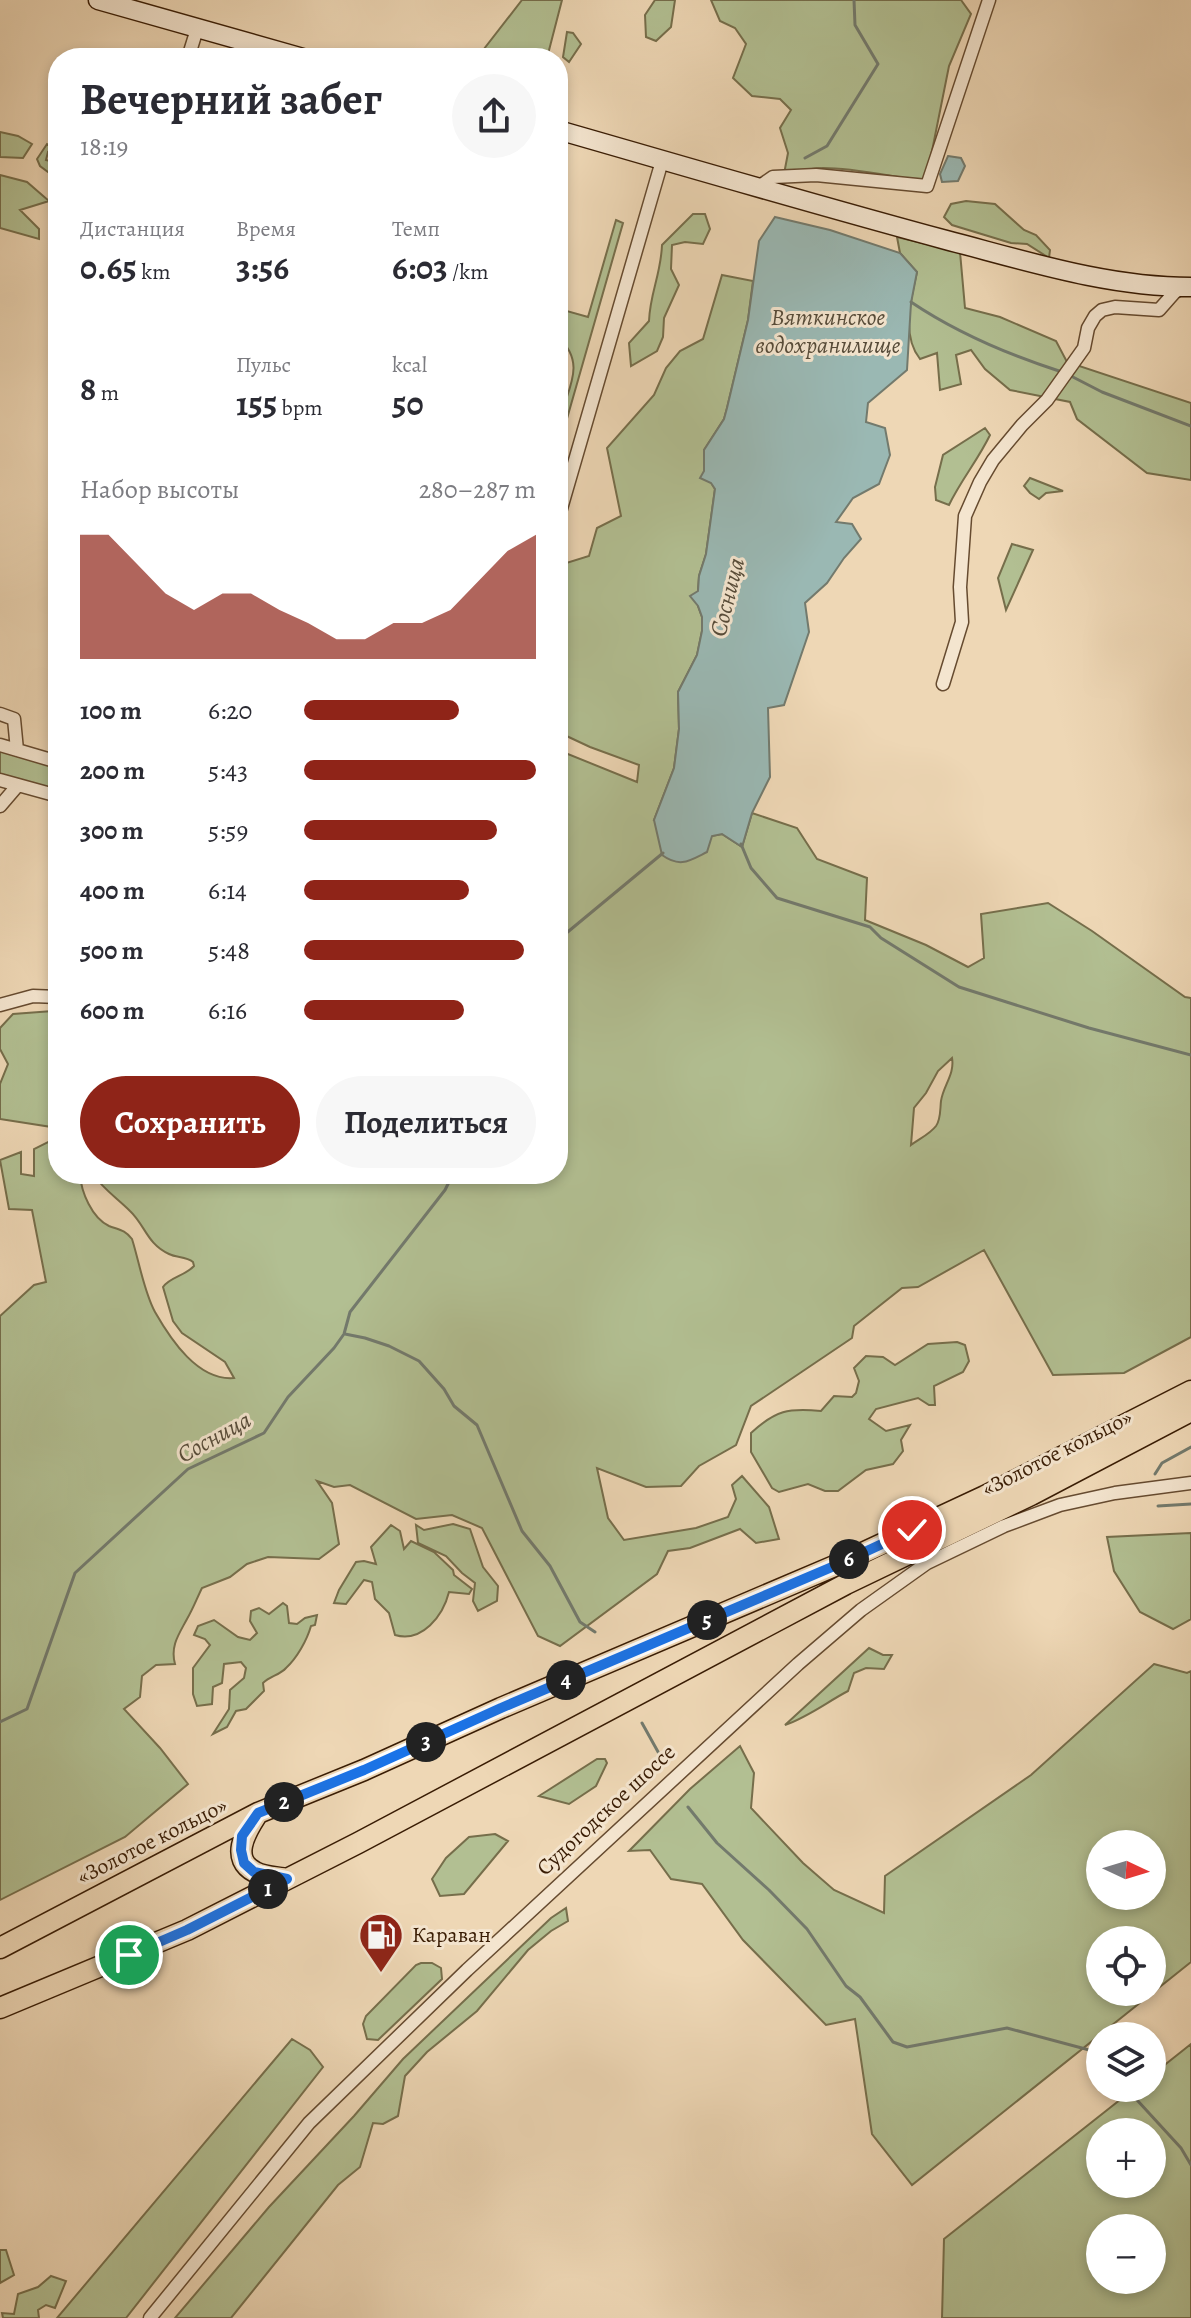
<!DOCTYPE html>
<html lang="ru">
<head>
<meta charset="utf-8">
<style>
	:root { --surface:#fff; --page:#f7f7f7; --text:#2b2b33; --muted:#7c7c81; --accent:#8f2418 }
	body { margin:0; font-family:Alegreya,serif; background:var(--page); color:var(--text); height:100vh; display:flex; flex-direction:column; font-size:30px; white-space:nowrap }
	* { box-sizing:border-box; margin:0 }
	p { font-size:26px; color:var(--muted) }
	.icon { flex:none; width:44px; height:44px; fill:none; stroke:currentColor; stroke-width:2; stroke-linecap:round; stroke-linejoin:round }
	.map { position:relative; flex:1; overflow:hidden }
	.details { position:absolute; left:48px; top:48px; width:520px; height:1136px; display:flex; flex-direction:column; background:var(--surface); border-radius:32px; box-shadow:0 4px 12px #0003 }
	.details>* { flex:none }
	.needle { width:52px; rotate:94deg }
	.buttons { position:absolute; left:1086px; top:1830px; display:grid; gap:16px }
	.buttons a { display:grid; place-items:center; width:80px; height:80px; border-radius:50%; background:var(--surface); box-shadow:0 4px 12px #0003; font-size:40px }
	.pin { position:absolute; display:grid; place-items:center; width:68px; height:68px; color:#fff; margin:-34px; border:4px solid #fff; border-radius:50%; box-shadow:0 2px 8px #0007 }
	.km { position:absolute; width:40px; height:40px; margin:-20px; border-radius:50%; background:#222; color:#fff; font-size:22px; line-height:40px; text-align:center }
	.round { display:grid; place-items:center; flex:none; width:84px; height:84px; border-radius:42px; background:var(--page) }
	.head { display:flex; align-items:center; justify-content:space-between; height:136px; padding:0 32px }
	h1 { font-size:44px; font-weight:600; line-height:60px }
	.figures { display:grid; grid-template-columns:repeat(3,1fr); gap:12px; height:136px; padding:8px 32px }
	.figures div { display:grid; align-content:center }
	.figures b { font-size:34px; font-weight:600 }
	.figures small { font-size:22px; font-weight:400 }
	.figures p { font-size:22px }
	.chart { height:224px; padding:16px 32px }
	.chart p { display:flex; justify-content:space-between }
	.chart svg { width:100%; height:144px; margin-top:8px; fill:var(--accent); opacity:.7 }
	.button { display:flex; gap:16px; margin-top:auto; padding:16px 32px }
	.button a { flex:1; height:92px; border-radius:48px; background:var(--accent); color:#fff; font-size:32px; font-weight:600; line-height:92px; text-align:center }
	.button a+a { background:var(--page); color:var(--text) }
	ul { padding:0 32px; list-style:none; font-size:26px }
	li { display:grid; grid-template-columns:128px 96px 1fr; align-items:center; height:60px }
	li i { height:20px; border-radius:10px; background:var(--accent) }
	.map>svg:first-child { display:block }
	.green { fill:#b2bf92; stroke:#766e4b; stroke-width:2; fill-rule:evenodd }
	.water { fill:#9ab8b3; stroke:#737a6d; stroke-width:2 }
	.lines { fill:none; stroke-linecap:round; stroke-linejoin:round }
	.stream { stroke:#737a6d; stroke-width:3 }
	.street-casing { stroke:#664b30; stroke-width:15 }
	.secondary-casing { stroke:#391c04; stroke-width:21 }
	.primary-casing { stroke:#391c04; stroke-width:23 }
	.street { stroke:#f4e5cf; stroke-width:12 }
	.secondary { stroke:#f4e5cf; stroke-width:18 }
	.primary { stroke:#eed7b5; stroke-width:20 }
	.route-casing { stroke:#fff; stroke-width:16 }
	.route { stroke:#1a73e8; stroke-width:10 }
	.labels { text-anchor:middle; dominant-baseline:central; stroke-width:6; stroke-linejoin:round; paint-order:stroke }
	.street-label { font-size:22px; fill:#391c04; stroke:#f4e5cf }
	.poi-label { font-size:22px; fill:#391c04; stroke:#f4e5cf; text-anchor:start }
	.water-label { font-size:24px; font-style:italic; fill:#564b39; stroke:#f4e5cf }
</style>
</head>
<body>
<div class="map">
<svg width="1191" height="2318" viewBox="0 0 1191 2318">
	<rect width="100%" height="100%" fill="#eed7b5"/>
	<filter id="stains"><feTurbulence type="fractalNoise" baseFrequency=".0025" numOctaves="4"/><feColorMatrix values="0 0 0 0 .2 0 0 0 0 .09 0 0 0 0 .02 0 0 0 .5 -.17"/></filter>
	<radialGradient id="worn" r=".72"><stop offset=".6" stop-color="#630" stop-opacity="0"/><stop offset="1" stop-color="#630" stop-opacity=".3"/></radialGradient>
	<path class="green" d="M 522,0 L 562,0 L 547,58 L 534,58 L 515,52 L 509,58 L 490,56 L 487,58 L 477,58 Z
		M 655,0 L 675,0 L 671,27 L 656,41 L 646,37 L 645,15 Z
		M 711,0 L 961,0 L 971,14 L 949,66 L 926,181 C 892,177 856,168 823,168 C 810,168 796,172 784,174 L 788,153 L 780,128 L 791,110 L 780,99 L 752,96 L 733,78 L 746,44 L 735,28 L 720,21 Z
		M 567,32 L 573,33 L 581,44 L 569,62 L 563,57 Z
		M 0,132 L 18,136 L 32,144 L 23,158 L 0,157 Z
		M 47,144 L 58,151 L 58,154 L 48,152 L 46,160 L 58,163 L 58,174 L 52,175 L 40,166 L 37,159 Z
		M 0,175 L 27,182 L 49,201 L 20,210 L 39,229 L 39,239 L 0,228 Z
		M 966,201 L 995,204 L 1024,230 L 1036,235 L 1050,250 L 1049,258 L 1027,244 L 1011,243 L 952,225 L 944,217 L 951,204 Z
		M 693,214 L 705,214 L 710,229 L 703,244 L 685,242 L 672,245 L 671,269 L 679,285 L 664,318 L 663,337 L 657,351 L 631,366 L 629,343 L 649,321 C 650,293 661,274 662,245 Z
		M 616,220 L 623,223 L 558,450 C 558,442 557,433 559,424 C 565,391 589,365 558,337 L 558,320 L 567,311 L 588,317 Z
		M 897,237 L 960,252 L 965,308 L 1000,317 L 1056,341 L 1067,362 L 1191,403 L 1191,480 L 1147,473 L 1077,419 L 1070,402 L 1010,390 L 985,369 L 971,350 L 956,355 L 961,384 L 940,390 L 937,353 L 920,359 C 901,335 911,299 917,272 L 900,253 Z
		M 722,275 L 753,281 L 748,320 L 727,408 L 724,419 L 704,450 L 704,471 L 715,489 L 706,554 L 699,576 L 698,591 L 698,606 L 702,617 L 702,631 L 697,655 L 678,692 L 679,729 L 674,768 L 654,820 L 712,836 L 722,834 L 742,847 L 752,813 L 797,828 L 817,859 L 867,878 L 865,920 L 926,945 L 968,967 L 984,958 L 981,914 L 1048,903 L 1092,931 L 1185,997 L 1191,998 L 1191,1337 L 1124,1373 L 1053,1375 L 984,1250 L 918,1287 L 902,1288 L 854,1326 L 852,1338 L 751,1406 L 736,1445 L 699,1466 L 681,1486 L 646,1487 L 597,1468 L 608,1518 L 624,1540 L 696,1528 L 728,1517 L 736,1499 L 732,1485 L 742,1476 L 769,1507 L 779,1539 L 756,1543 L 740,1529 L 690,1548 L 668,1551 L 657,1574 L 560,1646 L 538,1636 L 482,1528 L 452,1515 L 416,1519 L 350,1485 L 334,1487 L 317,1481 L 332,1503 L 339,1544 L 319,1559 L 268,1557 L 247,1564 L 230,1577 L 202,1588 C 197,1598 193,1609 187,1619 C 179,1634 170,1646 175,1664 L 156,1665 L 142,1676 L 140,1697 L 124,1709 L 160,1748 L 188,1784 L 125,1837 L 0,1900 L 0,1316 L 34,1285 L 46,1282 L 32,1210 L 9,1209 L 0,1160 L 21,1152 L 21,1174 L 34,1176 L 34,1149 L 58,1137 L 58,1174 L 80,1174 C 81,1192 92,1218 109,1226 C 120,1230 125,1230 132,1239 C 139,1261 144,1292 155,1312 C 171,1340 198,1381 234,1378 L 225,1362 L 182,1333 L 173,1321 L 163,1287 C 170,1277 185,1276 194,1266 L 193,1262 C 186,1256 177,1258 169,1254 C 147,1244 145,1225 130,1211 C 117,1198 103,1189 93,1174 L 558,1174 L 558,750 L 637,782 L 639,765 L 590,747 L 558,732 L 558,582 L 563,564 L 589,556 L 597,528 L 621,516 L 607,448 L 654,395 L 666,368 L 680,351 L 703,339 ZM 952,1058 C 955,1074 943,1086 941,1101 C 940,1109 941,1119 936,1126 C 930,1134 919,1139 911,1145 L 914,1108 L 926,1093 L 938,1071 Z
		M 985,428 L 990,435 C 978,460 961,480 949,505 L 936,500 L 935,487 L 943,455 Z
		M 1030,478 L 1063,491 L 1046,493 L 1039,499 L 1030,493 L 1024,486 Z
		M 1012,544 L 1033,550 L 1006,610 L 998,578 Z
		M 0,749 L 58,765 L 58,794 L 0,777 Z
		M 53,1011 L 58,1012 L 58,1128 L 0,1119 L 0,1084 L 8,1064 L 0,1049 L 0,1028 L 13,1014 Z
		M 957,1342 L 965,1345 L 969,1361 L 963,1372 L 934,1386 L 935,1405 L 929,1405 L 918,1398 L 876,1409 L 869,1419 L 886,1431 L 910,1425 L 901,1440 L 903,1451 L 893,1464 L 866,1470 L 838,1491 L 825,1491 L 808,1484 L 779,1492 L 772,1488 L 751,1452 L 751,1433 C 776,1410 788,1408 821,1411 L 834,1396 L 852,1397 L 856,1393 L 859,1381 L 854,1368 L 866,1356 L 883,1357 L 895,1365 L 928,1344 Z
		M 453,1524 L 470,1529 L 483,1567 L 498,1586 L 497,1601 L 478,1611 L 473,1601 L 475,1583 L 462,1573 L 446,1556 L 418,1543 L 416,1525 L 424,1530 Z
		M 391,1525 L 400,1531 L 404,1549 L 411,1541 L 434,1552 L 453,1570 L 454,1575 L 472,1589 L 469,1594 L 449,1592 C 443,1616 422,1643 395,1635 L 389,1613 L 375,1599 L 372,1582 L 364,1580 L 346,1604 L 334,1603 L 339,1590 L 356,1562 L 364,1561 L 376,1564 L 371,1547 Z
		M 1191,1533 L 1191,1619 L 1173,1629 L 1140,1612 L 1114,1571 L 1107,1537 Z
		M 283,1603 L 287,1606 L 289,1623 L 297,1624 L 305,1618 L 317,1615 L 315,1625 L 311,1626 C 307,1640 297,1658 286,1668 C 280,1675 270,1676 263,1683 L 264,1691 L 246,1709 L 236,1711 L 227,1727 L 213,1734 L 229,1709 L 230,1690 L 244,1678 L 246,1668 L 241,1662 L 224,1664 L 222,1683 L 213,1687 L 212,1704 L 197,1706 L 193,1694 L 193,1668 L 210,1645 L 205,1639 L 194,1635 L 198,1626 L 214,1620 L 238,1637 L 250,1640 L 257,1633 L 250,1621 L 251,1611 L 259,1608 L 269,1614 Z
		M 869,1648 L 883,1655 L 892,1655 L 884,1669 L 866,1668 L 854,1673 L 848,1691 C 827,1702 808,1717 785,1725 Z
		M 1154,1664 L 1187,1673 L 1191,1671 L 1191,1962 L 912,2185 L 872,2134 L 855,2019 L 826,2025 L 743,1940 L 702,1884 L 671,1879 L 650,1850 L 629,1851 L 690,1789 L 740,1746 L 754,1773 L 751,1808 L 803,1863 L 834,1890 L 884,1913 L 885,1876 L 1031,1775 ZM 1100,1844 L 1152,1844 L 1152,1896 L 1100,1896 ZM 1100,1940 L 1152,1940 L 1152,1992 L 1100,1992 Z
		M 597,1759 L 605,1759 L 607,1763 L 596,1786 L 569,1804 L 539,1796 Z
		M 495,1834 L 508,1841 L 464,1894 L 440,1896 L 432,1879 L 446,1858 L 469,1837 Z
		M 566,1908 L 568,1921 L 551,1931 L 528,1950 L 477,2011 L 427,2052 L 405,2076 L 398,2116 L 383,2124 L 373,2123 L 360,2167 L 338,2185 L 231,2318 L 175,2318 L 269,2207 L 354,2116 L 403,2059 L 551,1918 Z
		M 421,1963 L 432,1963 L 441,1968 L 442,1979 L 378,2040 L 367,2039 L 363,2024 L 366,2016 L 416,1965 Z
		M 292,2039 L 310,2050 L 323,2067 L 126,2318 L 57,2318 Z
		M 1191,2044 L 1191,2318 L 942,2318 L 944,2239 L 1135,2088 L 1152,2088 L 1152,2075 ZM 1100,2132 L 1152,2132 L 1152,2184 L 1100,2184 ZM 1100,2228 L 1152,2228 L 1152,2280 L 1100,2280 Z
		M 0,2250 L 6,2250 L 14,2275 L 0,2283 Z
		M 51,2276 L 66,2281 L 55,2308 L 46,2305 L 38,2310 L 39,2318 L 3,2318 L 2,2313 L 14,2314 L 18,2294 L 38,2287 Z"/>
	<path class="water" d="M 948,156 L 961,158 L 965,166 L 958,181 L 942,182 L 940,174 Z
		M 775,217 L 830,230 L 900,253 L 917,272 L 911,303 L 907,370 L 868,403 L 866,422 L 885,428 L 890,455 L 879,484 L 853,498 L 836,522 L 852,524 L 861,539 L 844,558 L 827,583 L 805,603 L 809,632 L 784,705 L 768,708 L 770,777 L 752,813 L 742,847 L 722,834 L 712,836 L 707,852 C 689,861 680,868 662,855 L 654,820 L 674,768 L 679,729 L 678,692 L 697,655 L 702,631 L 702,617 L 698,606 L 690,596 L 698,591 L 699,576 L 706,554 L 715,489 L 711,483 L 700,478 L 704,471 L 704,450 L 724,419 L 727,408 L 748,320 L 759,241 Z"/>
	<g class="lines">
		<path class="stream" d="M 805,158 L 827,146 L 878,64 L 855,25 L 854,0
			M 911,302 C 957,333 1009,355 1062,372
			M 1069,375 L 1102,392 L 1191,426
			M 741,844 L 751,868 L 777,898 L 870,927 L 881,938 L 959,987 L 1089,1028 L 1191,1055
			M 558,940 L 663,853
			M 345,1334 L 365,1338 L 389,1346 L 419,1361 L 444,1389 L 454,1406 L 477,1425 L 522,1531 L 550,1566 L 580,1622 L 595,1632
			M 1155,1474 L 1162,1463 L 1191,1447
			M 1158,1506 L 1191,1504
			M 0,1722 L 27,1709 L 75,1573 L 188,1469 L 264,1433 L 288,1397 L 334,1348 L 344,1334 L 350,1312 L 445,1190 L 453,1174
			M 642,1723 L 662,1759
			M 688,1807 L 717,1843 L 769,1890 L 807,1929 L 846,1986 L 860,1997 L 893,2042 L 907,2047 L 1007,2028 L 1093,2051 L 1100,2059
			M 1126,2088 L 1181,2148 L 1191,2165"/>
		<g class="street-casing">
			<path id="street" d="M 188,58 L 197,29
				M 757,188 L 773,177 L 816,175 L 927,186 L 989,0
				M 558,519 L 662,161
				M 943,684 L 962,622 L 960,587 L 965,516 L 980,482 L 993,460 L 1022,425 L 1047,400 L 1084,348 L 1088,328 L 1095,316 L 1102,310 L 1115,307 L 1159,310 L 1174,293 L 1182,287
				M 0,714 L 14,719 L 17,750
				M 0,745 L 58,762
				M 0,780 L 58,796
				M 0,806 L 18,785
				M 0,1005 L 33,996 L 58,997
				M 150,2318 L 309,2123 L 467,1970 L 798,1664 L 861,1610 L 927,1563 L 1004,1526 L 1060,1505 L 1115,1493 L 1191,1483"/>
		</g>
		<g class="secondary-casing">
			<path id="secondary" d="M 98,0 L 303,58
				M 558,130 C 687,167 816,205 946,240 C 1027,261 1107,287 1191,287"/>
		</g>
		<g class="primary-casing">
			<path id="primary" d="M 256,1816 C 245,1833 230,1859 255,1872 C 264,1877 277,1877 287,1879
				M 0,1948 L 258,1813 L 364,1770 L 501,1708 L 839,1564 L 985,1496 L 1191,1391
				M 0,2008 L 187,1930 L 358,1843 L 846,1584 L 1031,1495 L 1191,1411"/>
		</g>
		<use href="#street" class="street"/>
		<use href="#secondary" class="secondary"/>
		<use href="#primary" class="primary"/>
	</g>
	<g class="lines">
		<g class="route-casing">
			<path id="route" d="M 129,1955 L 187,1930 L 287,1879 L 254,1872 L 244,1863 L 241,1850 L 242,1836 L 258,1813 L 364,1770 L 501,1708 L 839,1564 L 912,1530"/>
		</g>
		<use href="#route" class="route"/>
	</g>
	<defs>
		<g id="fuel-pin" transform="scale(2.3)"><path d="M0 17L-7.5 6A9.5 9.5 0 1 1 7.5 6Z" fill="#8f2418" stroke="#f4e5cf"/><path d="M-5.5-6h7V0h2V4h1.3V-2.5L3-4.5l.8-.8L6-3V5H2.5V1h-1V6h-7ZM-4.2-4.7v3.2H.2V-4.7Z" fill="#fff"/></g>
	</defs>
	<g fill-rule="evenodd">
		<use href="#fuel-pin" x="381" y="1935"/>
	</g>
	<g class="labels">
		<g class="street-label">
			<text transform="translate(1057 1453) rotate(-27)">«Золотое кольцо»</text>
			<text transform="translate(606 1810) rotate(-43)">Судогодское шоссе</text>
			<text transform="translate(152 1841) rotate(-27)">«Золотое кольцо»</text>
		</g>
		<g class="poi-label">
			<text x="412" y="1935">Караван</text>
		</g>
		<g class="water-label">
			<text x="828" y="317">Вяткинское<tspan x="828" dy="28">водохранилище</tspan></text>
			<text transform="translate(727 597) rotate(-76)">Сосница</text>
			<text transform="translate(214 1437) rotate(-29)">Сосница</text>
		</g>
	</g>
	<rect width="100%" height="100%" filter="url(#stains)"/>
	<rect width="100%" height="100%" fill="url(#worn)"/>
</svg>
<div class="buttons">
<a><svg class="needle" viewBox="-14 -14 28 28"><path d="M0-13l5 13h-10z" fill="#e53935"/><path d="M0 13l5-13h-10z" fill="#7c7c81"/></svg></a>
<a><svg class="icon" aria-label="locate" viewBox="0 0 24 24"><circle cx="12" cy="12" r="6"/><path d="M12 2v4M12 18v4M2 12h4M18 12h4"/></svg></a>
<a><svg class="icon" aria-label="layers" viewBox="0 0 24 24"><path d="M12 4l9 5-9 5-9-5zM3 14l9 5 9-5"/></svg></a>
<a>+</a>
<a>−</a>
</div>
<div class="pin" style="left:129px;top:1955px;background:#1e9e55"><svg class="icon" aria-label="arrive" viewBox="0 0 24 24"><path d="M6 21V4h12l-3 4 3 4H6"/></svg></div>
<div class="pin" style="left:912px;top:1530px;background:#d93025"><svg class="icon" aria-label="check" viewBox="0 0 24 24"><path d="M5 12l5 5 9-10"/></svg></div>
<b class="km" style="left:268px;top:1889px">1</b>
<b class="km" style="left:284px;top:1802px">2</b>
<b class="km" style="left:426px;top:1742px">3</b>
<b class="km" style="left:566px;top:1680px">4</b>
<b class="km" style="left:707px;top:1620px">5</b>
<b class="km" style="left:849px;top:1559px">6</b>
<section class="details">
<div class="head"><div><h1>Вечерний забег</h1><p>18:19</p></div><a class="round"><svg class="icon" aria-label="share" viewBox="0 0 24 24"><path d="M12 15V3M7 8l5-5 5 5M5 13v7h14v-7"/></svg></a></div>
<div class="figures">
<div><p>Дистанция</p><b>0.65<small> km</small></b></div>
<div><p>Время</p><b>3:56</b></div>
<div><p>Темп</p><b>6:03<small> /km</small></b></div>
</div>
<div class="figures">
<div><b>8<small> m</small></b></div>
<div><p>Пульс</p><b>155<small> bpm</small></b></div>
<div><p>kcal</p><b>50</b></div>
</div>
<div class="chart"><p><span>Набор высоты</span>280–287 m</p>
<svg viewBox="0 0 160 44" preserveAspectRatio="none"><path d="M0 44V6L10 6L20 15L30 24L40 29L50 24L60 24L70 29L80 33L90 38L100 38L110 33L120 33L130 29L140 20L150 11L160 6V44z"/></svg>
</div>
<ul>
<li><b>100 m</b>6:20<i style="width:67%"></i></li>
<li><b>200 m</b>5:43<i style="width:100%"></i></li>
<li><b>300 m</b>5:59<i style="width:83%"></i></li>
<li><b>400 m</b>6:14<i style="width:71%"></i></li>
<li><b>500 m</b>5:48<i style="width:95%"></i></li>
<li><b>600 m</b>6:16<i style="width:69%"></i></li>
</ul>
<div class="button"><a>Сохранить</a><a>Поделиться</a></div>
</section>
</div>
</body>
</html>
